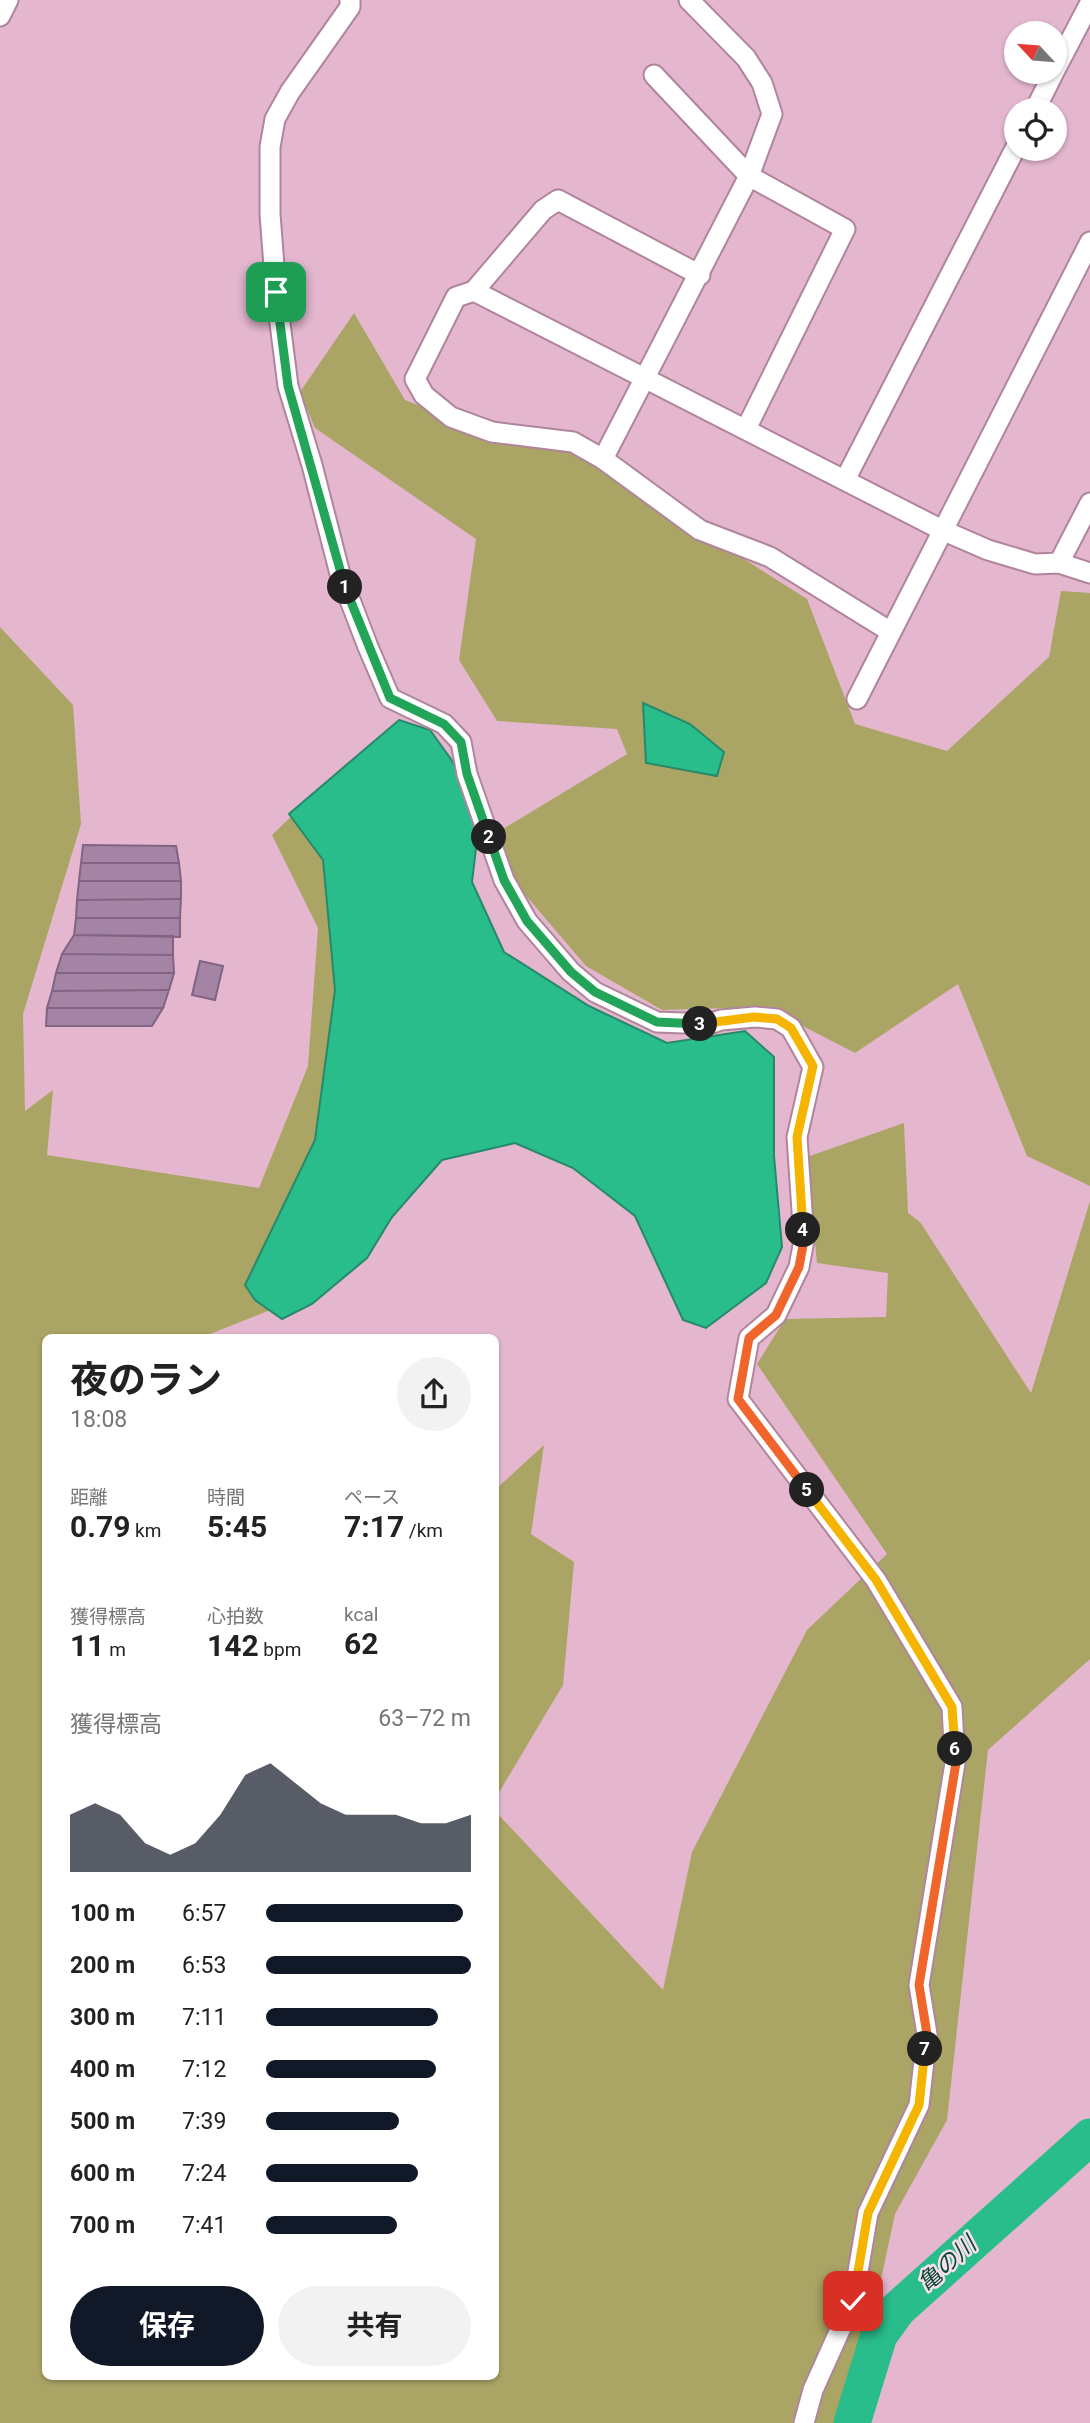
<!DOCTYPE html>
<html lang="ja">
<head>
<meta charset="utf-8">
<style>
	:root { --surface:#fff; --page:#f2f2f2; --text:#222; --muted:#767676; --accent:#111827 }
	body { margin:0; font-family:Roboto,"Noto Sans JP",sans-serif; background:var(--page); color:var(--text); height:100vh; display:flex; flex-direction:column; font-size:26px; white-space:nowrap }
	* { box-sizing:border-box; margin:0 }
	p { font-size:23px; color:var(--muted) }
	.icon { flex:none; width:38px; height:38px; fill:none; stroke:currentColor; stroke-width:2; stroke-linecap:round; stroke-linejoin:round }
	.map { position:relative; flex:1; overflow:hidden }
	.drawer { position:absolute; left:42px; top:1334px; width:457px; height:1046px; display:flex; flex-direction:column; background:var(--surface); border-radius:10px; box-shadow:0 2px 5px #0004 }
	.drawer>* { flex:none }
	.needle { width:46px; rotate:296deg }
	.fabs { position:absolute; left:1004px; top:21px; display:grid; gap:14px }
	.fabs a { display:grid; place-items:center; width:63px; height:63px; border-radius:50%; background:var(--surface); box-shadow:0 2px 5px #0004; font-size:35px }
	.pin { position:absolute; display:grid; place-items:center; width:60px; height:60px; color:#fff; margin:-30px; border-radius:14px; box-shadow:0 4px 10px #0006 }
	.km { position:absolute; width:35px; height:35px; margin:-18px; border-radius:50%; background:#222; color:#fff; font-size:19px; line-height:35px; text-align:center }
	.round { display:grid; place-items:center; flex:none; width:74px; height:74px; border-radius:37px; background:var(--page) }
	.overview { display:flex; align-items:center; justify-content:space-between; height:119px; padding:0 28px }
	h1 { font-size:38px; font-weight:700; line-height:52px }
	.figures { display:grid; grid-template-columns:repeat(3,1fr); gap:10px; height:119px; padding:7px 28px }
	.figures div { display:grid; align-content:center }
	.figures b { font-size:30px; font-weight:700 }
	.figures small { font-size:19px; font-weight:400 }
	.figures p { font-size:19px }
	.chart { height:196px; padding:14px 28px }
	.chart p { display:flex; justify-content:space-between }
	.chart svg { width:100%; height:126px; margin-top:7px; fill:var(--accent); opacity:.7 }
	.action { display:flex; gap:14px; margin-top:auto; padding:14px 28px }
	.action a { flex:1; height:80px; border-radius:42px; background:var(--accent); color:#fff; font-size:28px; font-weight:700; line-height:80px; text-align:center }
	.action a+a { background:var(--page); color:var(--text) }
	ul { padding:0 28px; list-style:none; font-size:23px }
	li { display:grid; grid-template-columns:112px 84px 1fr; align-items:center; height:52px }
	li i { height:18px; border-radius:9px; background:var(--accent) }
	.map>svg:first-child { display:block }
	.green { fill:#aaa564 }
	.water { fill:#29bd8c; stroke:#26896a; stroke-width:2 }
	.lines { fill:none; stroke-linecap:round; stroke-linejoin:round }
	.river { stroke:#29bd8c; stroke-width:37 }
	.building { fill:#a484a5; stroke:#826383; stroke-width:2 }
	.minor-casing { stroke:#b0859c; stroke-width:23 }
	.minor { stroke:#fff; stroke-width:19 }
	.split-1-casing { stroke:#fff; stroke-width:14 }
	.split-2-casing { stroke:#fff; stroke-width:14 }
	.split-3-casing { stroke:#fff; stroke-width:14 }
	.split-4-casing { stroke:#fff; stroke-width:14 }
	.split-5-casing { stroke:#fff; stroke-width:14 }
	.split-6-casing { stroke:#fff; stroke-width:14 }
	.split-7-casing { stroke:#fff; stroke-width:14 }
	.split-8-casing { stroke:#fff; stroke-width:14 }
	.split-1 { stroke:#22a559; stroke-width:9 }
	.split-2 { stroke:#22a559; stroke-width:9 }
	.split-3 { stroke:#22a559; stroke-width:9 }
	.split-4 { stroke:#f5b400; stroke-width:9 }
	.split-5 { stroke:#f0652b; stroke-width:9 }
	.split-6 { stroke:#f5b400; stroke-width:9 }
	.split-7 { stroke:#f0652b; stroke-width:9 }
	.split-8 { stroke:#f5b400; stroke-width:9 }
	.labels { text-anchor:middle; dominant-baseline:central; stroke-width:5; stroke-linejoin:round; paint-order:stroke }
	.water-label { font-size:23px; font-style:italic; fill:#0d4734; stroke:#f7dfeb }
</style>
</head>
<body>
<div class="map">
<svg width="1090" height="2423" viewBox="0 0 1090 2423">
	<rect width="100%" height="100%" fill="#e4b7cf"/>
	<path class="green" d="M 354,313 L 405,400 L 522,445 L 577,453 L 807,599 L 855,724 L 947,751 L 1049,657 L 1061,591 L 1090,593 L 1090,1186 L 1027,1156 L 958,984 L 855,1053 L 766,1007 L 662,1010 L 586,966 L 516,884 L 498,832 L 627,754 L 617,729 L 497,721 L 459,660 L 476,539 L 315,428 L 300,392 Z
		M 0,627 L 73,705 L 81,824 L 23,1014 L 25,1111 L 53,1090 L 47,1155 L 259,1188 L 308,1066 L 318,928 L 272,835 L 302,806 L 362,908 L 342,1136 L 273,1309 L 210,1334 L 209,1337 L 46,1337 L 46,2376 L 495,2376 L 495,1811 L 663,1990 L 692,1852 L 807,1630 L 887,1554 L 757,1364 L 785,1319 L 886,1317 L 888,1273 L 817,1263 L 807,1157 L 904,1123 L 908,1213 L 920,1222 L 1031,1393 L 1090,1201 L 1090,1659 L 988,1750 L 947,2120 L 895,2214 L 864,2359 L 843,2423 L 0,2423 Z
		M 544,1445 L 531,1534 L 574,1562 L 563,1685 L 495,1799 L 495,1490 Z"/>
	<path class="water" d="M 643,703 L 690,724 L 724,752 L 717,776 L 646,763 Z
		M 399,720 L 430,730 L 453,762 L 479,823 L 472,882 L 504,952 L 589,1006 L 667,1043 L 745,1031 L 774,1057 L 774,1156 L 782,1247 L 766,1283 L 706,1328 L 683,1320 L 635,1216 L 573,1168 L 515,1143 L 442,1160 L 392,1217 L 367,1258 L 312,1304 L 282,1319 L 255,1300 L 245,1285 L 315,1140 L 335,990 L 323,860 L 289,814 Z"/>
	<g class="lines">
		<path class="river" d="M 852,2423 L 879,2335 L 898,2309 L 1090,2137"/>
	</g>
	<path class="building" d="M 83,845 L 176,846 L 179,863 L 81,863 Z
		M 81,863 L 179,863 L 181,881 L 79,881 Z
		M 79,881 L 181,881 L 181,899 L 77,900 Z
		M 181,899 L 180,918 L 76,918 L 77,900 Z
		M 76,918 L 180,918 L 180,937 L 74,935 Z
		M 74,935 L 173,936 L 173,955 L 62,954 Z
		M 62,954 L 173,955 L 174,973 L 56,973 Z
		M 200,961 L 223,966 L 215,1000 L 192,995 Z
		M 56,973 L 174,973 L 169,990 L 52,991 Z
		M 169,990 L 163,1008 L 47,1008 L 52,991 Z
		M 47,1008 L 163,1008 L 152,1026 L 46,1026 Z"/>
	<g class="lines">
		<g class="minor-casing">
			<path id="minor" d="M 350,0 L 350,7 L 290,92 L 275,119 L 270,147 L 270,214 L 276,292 L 288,386 L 312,465 L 340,574 L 368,647 L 390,698 L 444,724 L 461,742 L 467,774 L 504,880 L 527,921 L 571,972 L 595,992 L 657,1022 L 709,1024 L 721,1020 L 755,1017 L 777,1019 L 791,1028 L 813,1067 L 797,1137 L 804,1240 L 799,1267 L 776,1315 L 749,1338 L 738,1399 L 876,1580 L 952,1707 L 955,1763 L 919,1985 L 927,2034 L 919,2105 L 868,2213 L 853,2301 L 813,2390 L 804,2423
				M 0,16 L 8,0
				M 1055,70 L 1090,3
				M 654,75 L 749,176 L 845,229 L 746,429
				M 1035,110 L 1054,72
				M 700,275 L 558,200 L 543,210 L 474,291 L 456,297 L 415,379 L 424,395 L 451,417 L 492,432 L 573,442 L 603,459 L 700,530 L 770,557 L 891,632
				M 474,291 L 942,530 L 988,550 L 1035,564 L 1059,563 L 1090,573
				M 603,459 L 749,176 L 772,114 L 762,83 L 746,58 L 689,0
				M 845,480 L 1017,145
				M 1059,563 L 1090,503
				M 857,699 L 1090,242"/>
		</g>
		<use href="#minor" class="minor"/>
	</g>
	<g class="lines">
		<g class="split-1-casing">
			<path id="split-1" d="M 276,292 L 288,386 L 345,587"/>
		</g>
		<g class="split-2-casing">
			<path id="split-2" d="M 345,587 L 390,698 L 444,724 L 461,742 L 467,774 L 489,837"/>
		</g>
		<g class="split-3-casing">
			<path id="split-3" d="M 489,837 L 504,880 L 527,921 L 571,972 L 595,992 L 657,1022 L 700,1024"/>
		</g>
		<g class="split-4-casing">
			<path id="split-4" d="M 700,1024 L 754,1017 L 777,1019 L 791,1028 L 813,1066 L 797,1137 L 803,1230"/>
		</g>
		<g class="split-5-casing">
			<path id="split-5" d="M 803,1230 L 804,1240 L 799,1267 L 776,1315 L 749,1338 L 738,1399 L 807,1490"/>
		</g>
		<g class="split-6-casing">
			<path id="split-6" d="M 807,1490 L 876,1580 L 952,1707 L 955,1749"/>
		</g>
		<g class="split-7-casing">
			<path id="split-7" d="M 925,2049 L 927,2034 L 919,1985 L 956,1763 L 955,1749"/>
		</g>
		<g class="split-8-casing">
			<path id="split-8" d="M 853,2301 L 868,2213 L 919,2105 L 925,2049"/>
		</g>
		<use href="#split-1" class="split-1"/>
		<use href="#split-2" class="split-2"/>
		<use href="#split-3" class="split-3"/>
		<use href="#split-4" class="split-4"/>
		<use href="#split-5" class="split-5"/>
		<use href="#split-6" class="split-6"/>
		<use href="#split-7" class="split-7"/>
		<use href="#split-8" class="split-8"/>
	</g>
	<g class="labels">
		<g class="water-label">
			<text transform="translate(947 2264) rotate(-42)">亀の川</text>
		</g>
	</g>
</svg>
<div class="fabs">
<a><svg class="needle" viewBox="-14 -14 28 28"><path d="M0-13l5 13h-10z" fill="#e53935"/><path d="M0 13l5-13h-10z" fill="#767676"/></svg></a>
<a><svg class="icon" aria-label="locate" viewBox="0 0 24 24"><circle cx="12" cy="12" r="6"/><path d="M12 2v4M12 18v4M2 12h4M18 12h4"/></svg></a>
</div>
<div class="pin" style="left:276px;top:292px;background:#1e9e55"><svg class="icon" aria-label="arrive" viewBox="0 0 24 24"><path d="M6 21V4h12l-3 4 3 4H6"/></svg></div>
<div class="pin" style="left:853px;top:2301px;background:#d93025"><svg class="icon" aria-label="check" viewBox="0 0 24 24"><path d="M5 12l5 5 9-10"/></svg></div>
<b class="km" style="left:345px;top:587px">1</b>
<b class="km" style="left:489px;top:837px">2</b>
<b class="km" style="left:700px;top:1024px">3</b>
<b class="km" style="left:803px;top:1230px">4</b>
<b class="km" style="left:807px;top:1490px">5</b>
<b class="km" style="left:955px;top:1749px">6</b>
<b class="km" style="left:925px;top:2049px">7</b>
<section class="drawer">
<div class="overview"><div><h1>夜のラン</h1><p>18:08</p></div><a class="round"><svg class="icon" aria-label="share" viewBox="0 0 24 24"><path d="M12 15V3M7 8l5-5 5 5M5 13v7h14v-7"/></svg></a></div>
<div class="figures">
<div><p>距離</p><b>0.79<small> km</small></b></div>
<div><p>時間</p><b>5:45</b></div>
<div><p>ペース</p><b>7:17<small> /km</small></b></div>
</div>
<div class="figures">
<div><p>獲得標高</p><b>11<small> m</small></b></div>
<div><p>心拍数</p><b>142<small> bpm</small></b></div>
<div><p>kcal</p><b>62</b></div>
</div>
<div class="chart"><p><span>獲得標高</span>63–72 m</p>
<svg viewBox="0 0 160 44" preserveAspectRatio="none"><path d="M0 44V24L10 20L20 24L30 34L40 38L50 34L60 24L70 10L80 6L90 13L100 20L110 24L120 24L130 24L140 27L150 27L160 24V44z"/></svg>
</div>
<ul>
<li><b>100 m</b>6:57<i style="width:96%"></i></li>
<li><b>200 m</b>6:53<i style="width:100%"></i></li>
<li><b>300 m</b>7:11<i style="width:84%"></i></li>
<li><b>400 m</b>7:12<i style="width:83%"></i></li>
<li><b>500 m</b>7:39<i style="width:65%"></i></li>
<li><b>600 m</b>7:24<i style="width:74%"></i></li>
<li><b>700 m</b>7:41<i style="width:64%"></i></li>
</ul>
<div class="action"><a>保存</a><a>共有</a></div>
</section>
</div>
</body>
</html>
